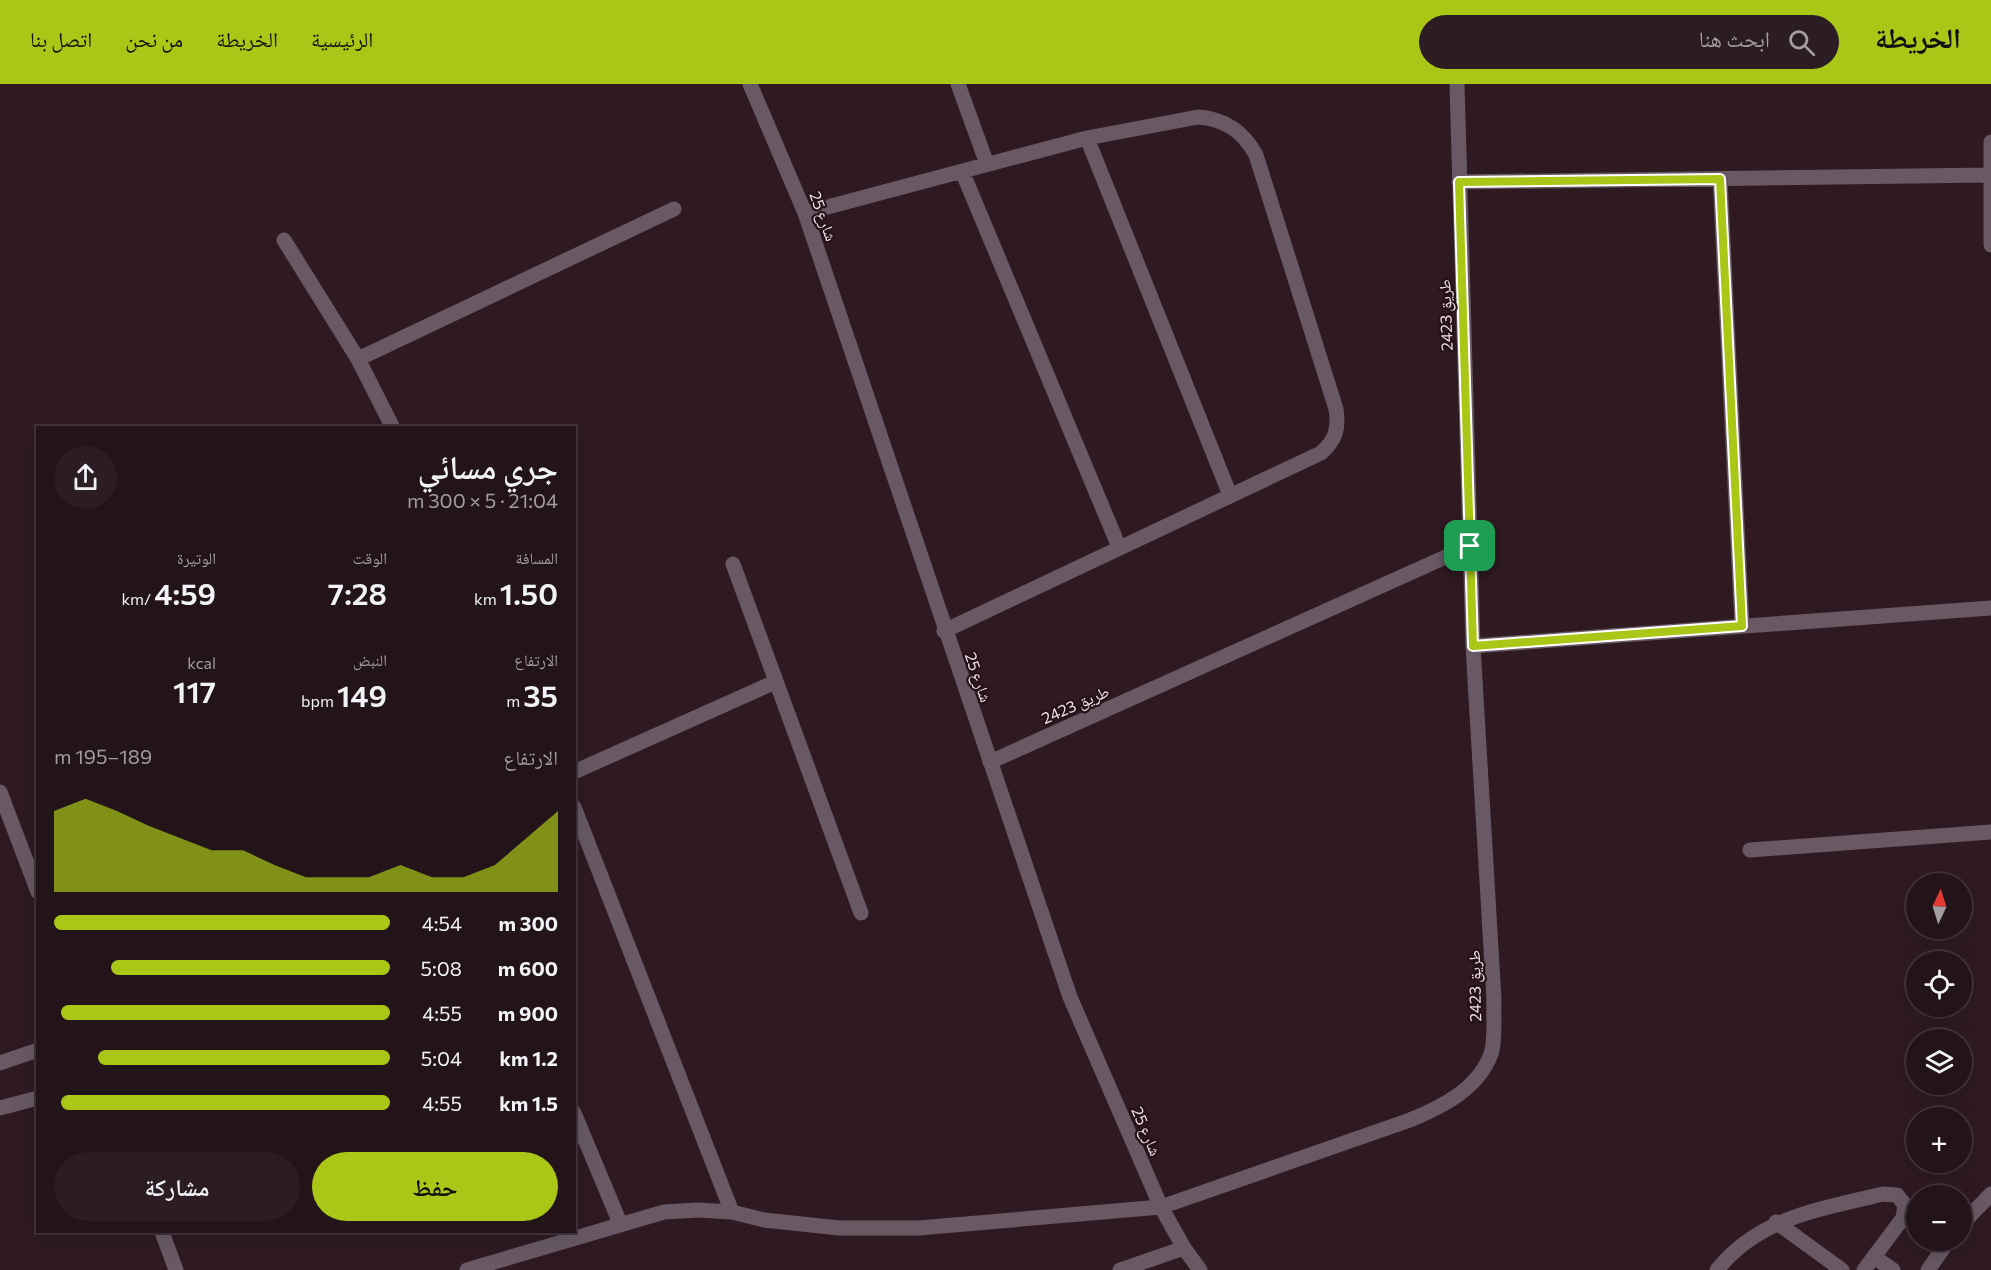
<!DOCTYPE html>
<html lang="ar">
<head>
<meta charset="utf-8">
<style>
	:root { --surface:#23141a; --page:#2b1d23; --text:#f1f3f6; --muted:#a39ea2; --line:#403339; --accent:#aac718 }
	body { margin:0; font-family:Commissioner,"Noto Naskh Arabic",sans-serif; background:var(--page); color:var(--text); direction:rtl; height:100vh; display:flex; flex-direction:column; font-size:22px; white-space:nowrap }
	* { box-sizing:border-box; margin:0 }
	p { font-size:20px; color:var(--muted) }
	.icon { flex:none; width:33px; height:33px; fill:none; stroke:currentColor; stroke-width:2; stroke-linecap:round; stroke-linejoin:round }
	.map { position:relative; flex:1; overflow:hidden; direction:ltr }
	.drawer { position:absolute; left:36px; top:342px; width:540px; height:807px; display:flex; flex-direction:column; background:var(--surface); border-radius:0px; box-shadow:0 6px 24px #0002,0 0 0 2px var(--line); direction:rtl }
	.drawer>* { flex:none }
	.needle { width:39px; rotate:4deg }
	.tools { position:absolute; left:1906px; top:789px; display:grid; gap:12px }
	.tools a { display:grid; place-items:center; width:66px; height:66px; border-radius:50%; background:var(--surface); box-shadow:0 6px 24px #0002,0 0 0 2px var(--line); font-size:30px }
	.pin { position:absolute; display:grid; place-items:center; width:51px; height:51px; color:#fff; margin:-26px; border-radius:12px; box-shadow:0 3px 9px #0006 }
	.round { display:grid; place-items:center; flex:none; width:63px; height:63px; border-radius:32px; background:var(--page) }
	.headline { display:flex; align-items:center; justify-content:space-between; height:102px; padding:0 18px }
	h1 { font-size:33px; font-weight:600; line-height:45px }
	.stats { display:grid; grid-template-columns:repeat(3,1fr); gap:9px; height:102px; padding:6px 18px }
	.stats div { display:grid; align-content:center }
	.stats b { font-size:30px; font-weight:600 }
	.stats small { font-size:16px; font-weight:400 }
	.stats p { font-size:16px }
	.chart { height:168px; padding:12px 18px }
	.chart p { display:flex; justify-content:space-between }
	.chart svg { width:100%; height:108px; margin-top:6px; fill:var(--accent); opacity:.7 }
	.cta { display:flex; gap:12px; margin-top:auto; padding:12px 18px }
	.cta a { flex:1; height:69px; border-radius:36px; background:var(--accent); color:#111; font-size:24px; font-weight:600; line-height:69px; text-align:center }
	.cta a+a { background:var(--page); color:var(--text) }
	ul { padding:0 18px; list-style:none; font-size:20px }
	li { display:grid; grid-template-columns:96px 72px 1fr; align-items:center; height:45px }
	li i { height:15px; border-radius:8px; background:var(--accent) }
	header { display:flex; align-items:center; gap:36px; box-sizing:border-box; height:84px; padding:0 30px; background:var(--accent); color:#111 }
	header strong { font-size:28px }
	nav { display:flex; gap:33px; margin-inline-start:auto; font-size:21px }
	.search { width:420px; height:54px; background:var(--page); display:flex; align-items:center; gap:15px; box-sizing:border-box; padding:0 21px; border-radius:33px; color:var(--muted); font-size:22px }
	.map>svg:first-child { display:block }
	.lines { fill:none; stroke-linecap:round; stroke-linejoin:round }
	.minor { stroke:#685965; stroke-width:15 }
	.route-casing { stroke:#fff; stroke-width:12 }
	.route { stroke:#aac718; stroke-width:8 }
	.labels { text-anchor:middle; dominant-baseline:central; stroke-width:4.5; stroke-linejoin:round; paint-order:stroke }
	.street-label { font-size:16px; fill:#f1e1e6; stroke:#251118 }
</style>
</head>
<body>
<header>
<strong>الخريطة</strong>
<div class="search"><svg class="icon" aria-label="search" viewBox="0 0 24 24"><circle cx="10" cy="10" r="6"/><path d="M15 15l6 6"/></svg>ابحث هنا</div>
<nav><a>الرئيسية</a><a>الخريطة</a><a>من نحن</a><a>اتصل بنا</a></nav>
</header>
<div class="map">
<svg width="1991" height="1186" viewBox="0 0 1991 1186">
	<rect width="100%" height="100%" fill="#2f1a22"/>
	<g class="lines">
		<path class="minor" d="M 750,0 L 805,129 L 1070,913 L 1161,1123 L 1184,1164 L 1200,1186
			M 958,0 L 987,80
			M 1087,54 L 1230,411
			M 1991,58 L 1991,161
			M 962,87 L 1119,463
			M 1720,95 L 1742,542
			M 1459,98 L 1990,91
			M 805,129 L 1087,54 L 1198,33 C 1225,35 1243,47 1256,71 L 1336,325 C 1339,344 1336,356 1321,369 L 944,547
			M 284,156 L 358,275 L 393,344
			M 358,275 L 674,125
			M 733,480 L 861,829
			M 1473,562 L 1991,524
			M 990,678 L 1470,462
			M 574,688 L 775,598
			M 0,708 L 38,808
			M 574,723 L 732,1128
			M 1750,766 L 1991,748
			M 0,979 L 38,966
			M 0,1024 L 38,1014
			M 574,1029 L 620,1139
			M 1776,1138 L 1842,1186
			M 1962,1140 L 1991,1110
			M 162,1148 L 176,1186
			M 1874,1173 L 1893,1186
			M 467,1186 L 664,1128 L 698,1126 L 732,1128 L 764,1136 L 839,1144 L 919,1144 L 1161,1123 L 1410,1036 C 1442,1023 1478,1005 1491,970 C 1496,955 1493,931 1494,915 L 1473,562 L 1457,0
			M 1120,1186 L 1184,1164
			M 1717,1186 C 1759,1133 1822,1125 1883,1110 L 1897,1111 L 1905,1121 L 1903,1134 L 1864,1186
			M 1928,1186 L 1949,1156"/>
	</g>
	<g class="lines">
		<g class="route-casing">
			<path id="route" d="M 1720,95 L 1742,542 L 1473,562 L 1459,98 Z"/>
		</g>
		<use href="#route" class="route"/>
	</g>
	<g class="labels">
		<g class="street-label">
			<text transform="translate(824 132) rotate(70)">شارع 25</text>
			<text transform="translate(1445 231) rotate(-92)">طريق 2423</text>
			<text transform="translate(979 593) rotate(71)">شارع 25</text>
			<text transform="translate(1075 620) rotate(-24)">طريق 2423</text>
			<text transform="translate(1474 902) rotate(-91)">طريق 2423</text>
			<text transform="translate(1147 1047) rotate(67)">شارع 25</text>
		</g>
	</g>
</svg>
<div class="tools">
<a><svg class="needle" viewBox="-14 -14 28 28"><path d="M0-13l5 13h-10z" fill="#e53935"/><path d="M0 13l5-13h-10z" fill="#a39ea2"/></svg></a>
<a><svg class="icon" aria-label="locate" viewBox="0 0 24 24"><circle cx="12" cy="12" r="6"/><path d="M12 2v4M12 18v4M2 12h4M18 12h4"/></svg></a>
<a><svg class="icon" aria-label="layers" viewBox="0 0 24 24"><path d="M12 4l9 5-9 5-9-5zM3 14l9 5 9-5"/></svg></a>
<a>+</a>
<a>−</a>
</div>
<div class="pin" style="left:1470px;top:462px;background:#1e9e55"><svg class="icon" aria-label="arrive" viewBox="0 0 24 24"><path d="M6 21V4h12l-3 4 3 4H6"/></svg></div>
<section class="drawer">
<div class="headline"><div><h1>جري مسائي</h1><p>21:04 · 5 × 300 m</p></div><a class="round"><svg class="icon" aria-label="share" viewBox="0 0 24 24"><path d="M12 15V3M7 8l5-5 5 5M5 13v7h14v-7"/></svg></a></div>
<div class="stats">
<div><p>المسافة</p><b>1.50<small> km</small></b></div>
<div><p>الوقت</p><b>7:28</b></div>
<div><p>الوتيرة</p><b>4:59<small> /km</small></b></div>
</div>
<div class="stats">
<div><p>الارتفاع</p><b>35<small> m</small></b></div>
<div><p>النبض</p><b>149<small> bpm</small></b></div>
<div><p>kcal</p><b>117</b></div>
</div>
<div class="chart"><p><span>الارتفاع</span>189–195 m</p>
<svg viewBox="0 0 160 44" preserveAspectRatio="none"><path d="M0 44V11L10 6L20 11L30 17L40 22L50 27L60 27L70 33L80 38L90 38L100 38L110 33L120 38L130 38L140 33L150 22L160 11V44z"/></svg>
</div>
<ul>
<li><b>300 m</b>4:54<i style="width:100%"></i></li>
<li><b>600 m</b>5:08<i style="width:83%"></i></li>
<li><b>900 m</b>4:55<i style="width:98%"></i></li>
<li><b>1.2 km</b>5:04<i style="width:87%"></i></li>
<li><b>1.5 km</b>4:55<i style="width:98%"></i></li>
</ul>
<div class="cta"><a>حفظ</a><a>مشاركة</a></div>
</section>
</div>
</body>
</html>
